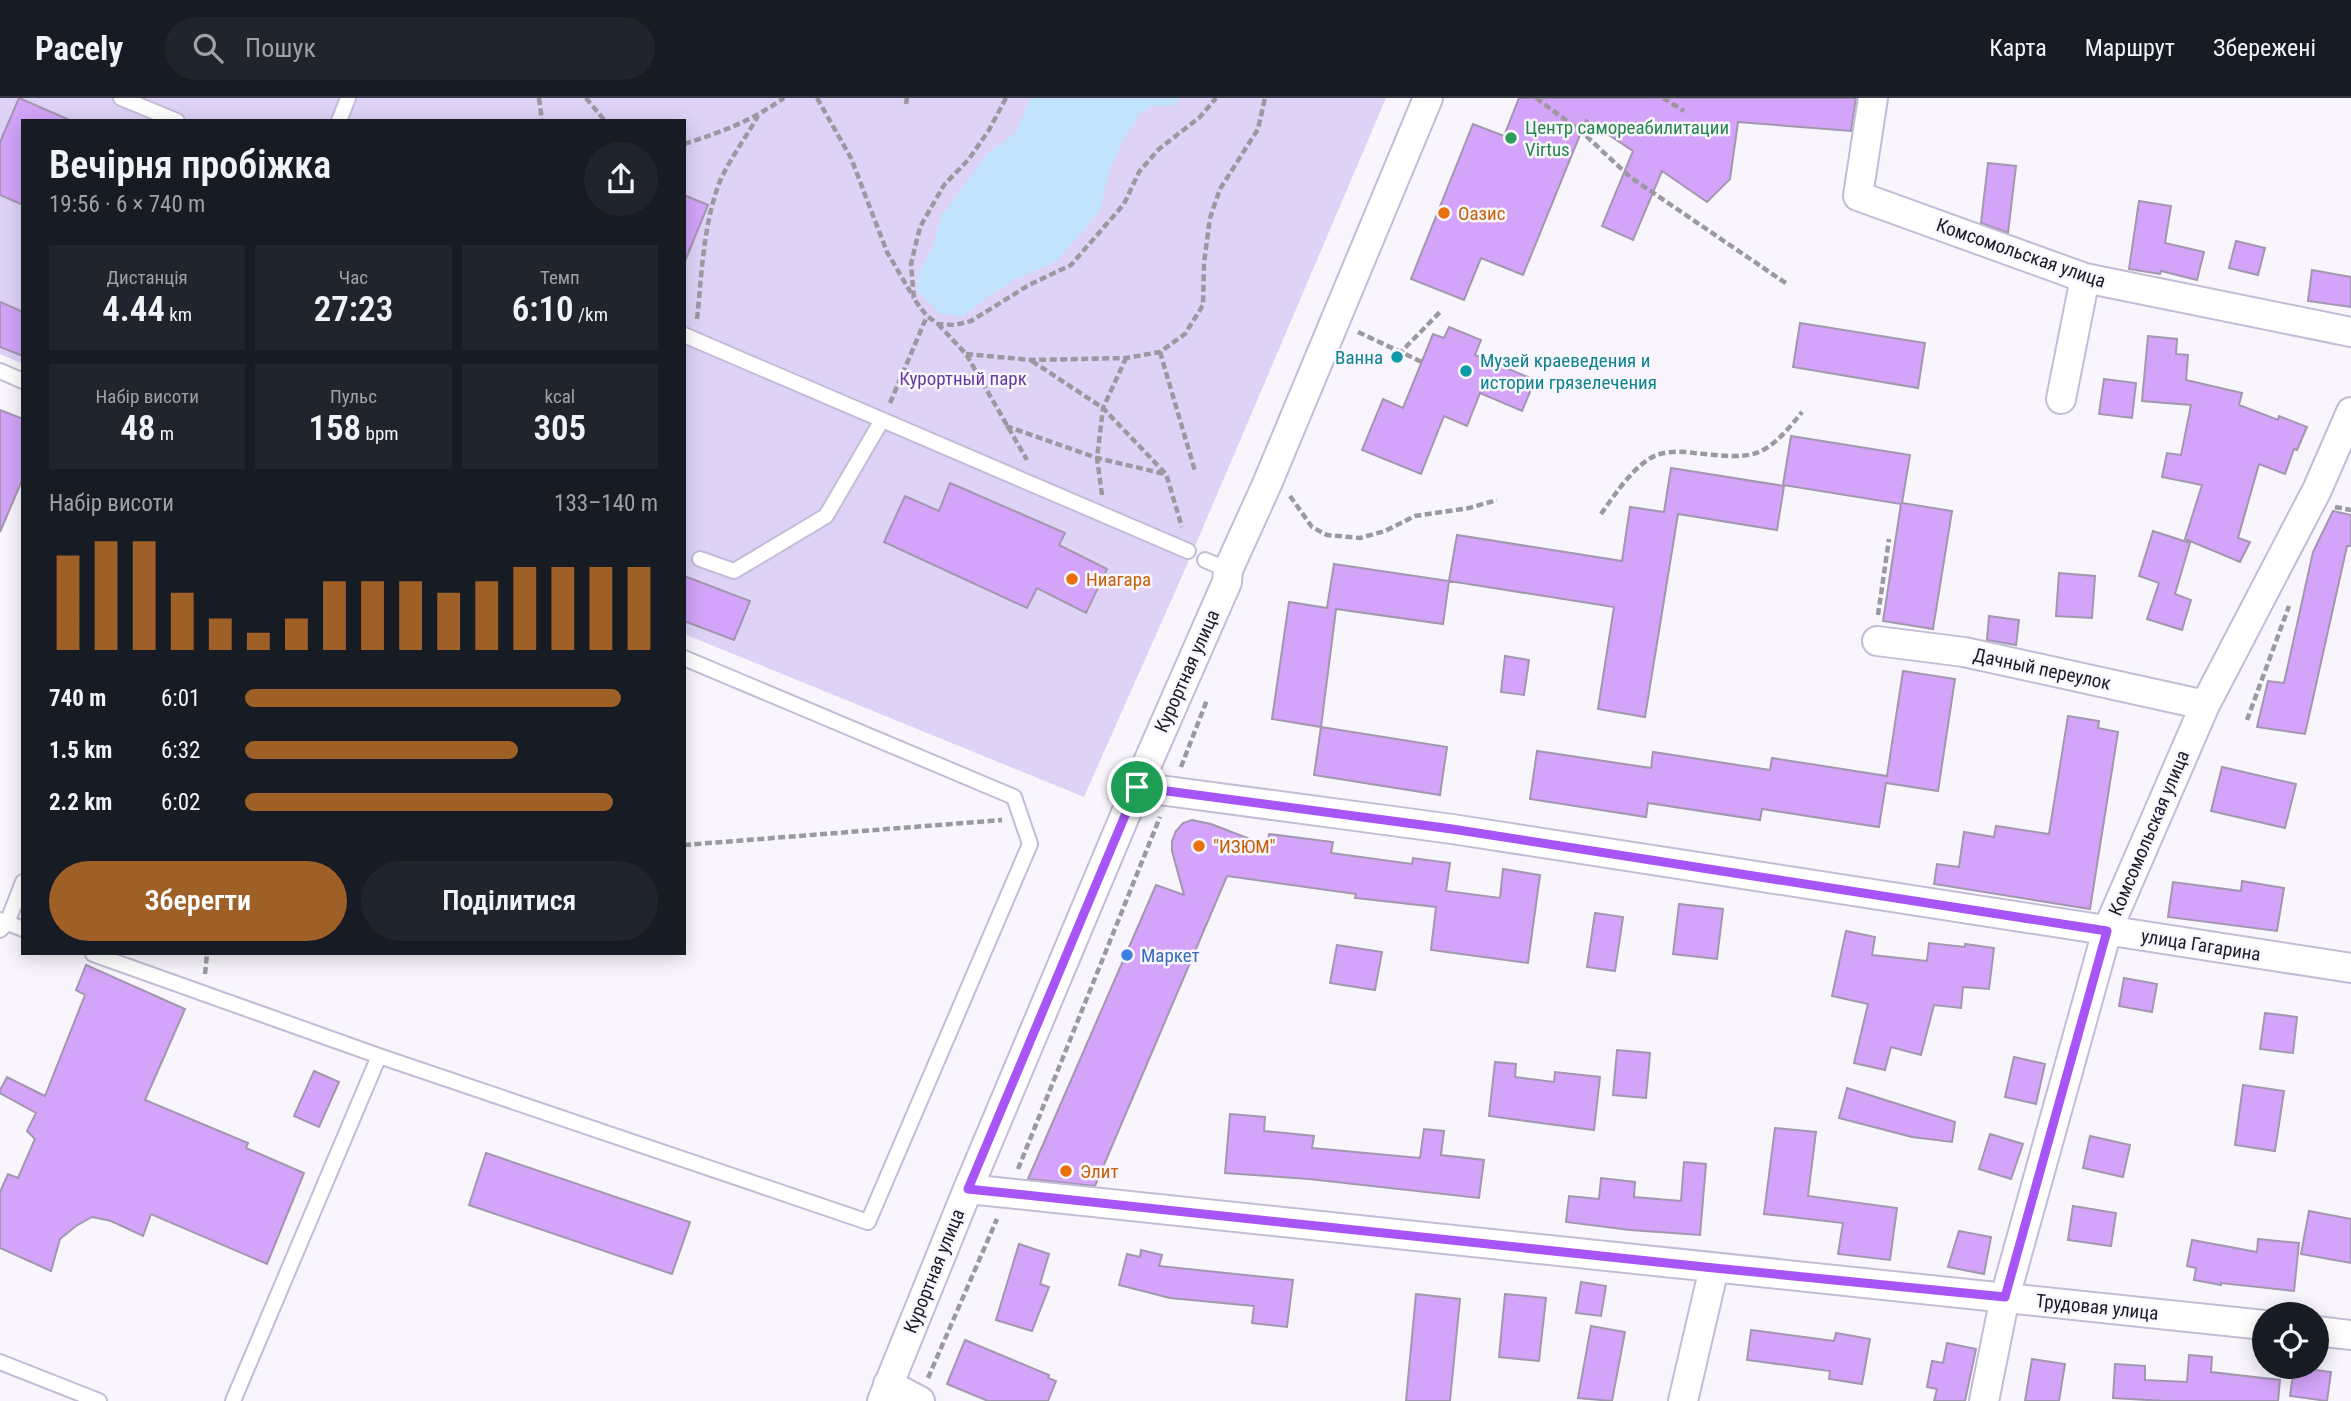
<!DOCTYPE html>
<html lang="uk">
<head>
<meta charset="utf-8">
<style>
	:root { --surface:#171b24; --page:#20242c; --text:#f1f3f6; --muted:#9ea1a6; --line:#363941; --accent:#9f6027 }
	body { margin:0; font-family:"Roboto Condensed",sans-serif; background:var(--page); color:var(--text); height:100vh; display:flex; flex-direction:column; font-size:26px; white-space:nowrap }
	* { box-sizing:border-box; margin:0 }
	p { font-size:23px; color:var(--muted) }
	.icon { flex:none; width:38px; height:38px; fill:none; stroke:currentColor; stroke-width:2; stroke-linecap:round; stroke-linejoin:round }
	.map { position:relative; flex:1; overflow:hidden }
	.details { position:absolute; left:21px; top:21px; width:665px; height:836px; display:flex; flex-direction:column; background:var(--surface); border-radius:0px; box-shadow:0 4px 18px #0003 }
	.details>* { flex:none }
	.fabs { position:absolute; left:2252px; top:1204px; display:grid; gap:14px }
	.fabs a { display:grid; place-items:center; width:77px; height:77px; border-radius:50%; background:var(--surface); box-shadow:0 4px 18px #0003; font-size:35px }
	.pin { position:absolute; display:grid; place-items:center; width:60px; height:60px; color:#fff; margin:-30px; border:4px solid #fff; border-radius:50%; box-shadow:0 2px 7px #0007 }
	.round { display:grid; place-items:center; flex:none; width:74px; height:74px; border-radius:37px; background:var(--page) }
	.summary { display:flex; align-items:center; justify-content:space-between; height:119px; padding:0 28px }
	h1 { font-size:38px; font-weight:600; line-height:52px }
	.figures { display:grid; grid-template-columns:repeat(3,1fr); gap:10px; height:119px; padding:7px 28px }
	.figures div { display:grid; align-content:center; border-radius:0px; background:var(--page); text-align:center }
	.figures b { font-size:35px; font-weight:600 }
	.figures small { font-size:19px; font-weight:400 }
	.figures p { font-size:19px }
	.chart { height:196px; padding:14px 28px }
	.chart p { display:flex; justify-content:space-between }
	.chart svg { width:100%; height:126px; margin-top:7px; stroke:var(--accent); stroke-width:6 }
	.button { display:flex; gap:14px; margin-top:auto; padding:14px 28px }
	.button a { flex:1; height:80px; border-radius:42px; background:var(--accent); color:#fff; font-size:28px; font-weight:600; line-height:80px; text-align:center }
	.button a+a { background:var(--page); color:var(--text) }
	ul { padding:0 28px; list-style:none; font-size:23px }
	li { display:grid; grid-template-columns:112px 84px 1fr; align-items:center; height:52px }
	li i { height:18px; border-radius:9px; background:var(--accent) }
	header { display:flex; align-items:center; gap:42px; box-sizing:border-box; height:98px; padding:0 35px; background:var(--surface); border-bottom:2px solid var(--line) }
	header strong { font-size:33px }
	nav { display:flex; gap:38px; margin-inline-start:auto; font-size:24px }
	.search { width:490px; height:63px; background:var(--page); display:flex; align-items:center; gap:18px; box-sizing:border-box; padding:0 24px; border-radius:38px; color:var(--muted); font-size:26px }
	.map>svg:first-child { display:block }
	.green { fill:#ded3f7 }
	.water { fill:#c2e3fe }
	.building { fill:#d3a4f9; stroke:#a396af; stroke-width:2 }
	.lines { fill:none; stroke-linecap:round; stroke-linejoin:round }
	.lane-casing { stroke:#c4bcd7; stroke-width:18 }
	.street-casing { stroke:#c4bcd7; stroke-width:32 }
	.path { stroke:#9b98a0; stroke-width:4.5; stroke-dasharray:7 3.5; stroke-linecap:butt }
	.lane { stroke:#fff; stroke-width:14 }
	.street { stroke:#fff; stroke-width:28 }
	.route-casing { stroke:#fff; stroke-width:14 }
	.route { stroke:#a855f7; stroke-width:9 }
	.leisure-dot { fill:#2e9e5b; stroke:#f8f6fc; stroke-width:2.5 }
	.food-dot { fill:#e8710a; stroke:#f8f6fc; stroke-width:2.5 }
	.culture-dot { fill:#0f9aa8; stroke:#f8f6fc; stroke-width:2.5 }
	.shop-dot { fill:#3f7fe0; stroke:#f8f6fc; stroke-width:2.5 }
	.labels { text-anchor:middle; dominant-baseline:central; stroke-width:5; stroke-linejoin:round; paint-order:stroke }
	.leisure-label { font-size:19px; fill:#27864d; stroke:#f8f6fc; text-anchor:start }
	.food-label { font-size:19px; fill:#c56008; stroke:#f8f6fc; text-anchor:start }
	.street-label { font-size:19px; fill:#1d1a23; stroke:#f8f6fc }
	.culture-label { font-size:19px; fill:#0d838f; stroke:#f8f6fc; text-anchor:end }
	.park-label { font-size:19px; fill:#663ba0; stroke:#f8f6fc }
	.shop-label { font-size:19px; fill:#366cbe; stroke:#f8f6fc; text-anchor:start }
</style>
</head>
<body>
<header>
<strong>Pacely</strong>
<div class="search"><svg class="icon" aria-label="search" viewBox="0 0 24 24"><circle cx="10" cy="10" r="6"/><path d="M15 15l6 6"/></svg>Пошук</div>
<nav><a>Карта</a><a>Маршрут</a><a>Збережені</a></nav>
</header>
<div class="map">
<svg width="2351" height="1303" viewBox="0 0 2351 1303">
	<rect width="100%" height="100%" fill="#f8f6fc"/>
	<path class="green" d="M 0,0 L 1386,0 L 1187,467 L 1084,699 L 684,536 L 684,23 L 23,23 L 23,266 L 0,256 Z"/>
	<path class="water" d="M 1030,0 L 1181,0 L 1173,8 L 1151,8 L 1140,16 L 1125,38 L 1109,74 L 1100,113 L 1057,163 L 1015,182 L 988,199 L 963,218 L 940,216 L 917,193 L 920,171 L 933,149 L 941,118 L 986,57 L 1016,34 Z"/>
	<path class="building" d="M 19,0 L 72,23 L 23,23 L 23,107 L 0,97 L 0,44 Z
		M 1519,0 L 1856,0 L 1851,33 L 1738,24 L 1730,81 L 1707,104 L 1662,73 L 1633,142 L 1602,128 L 1633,53 L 1586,22 L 1523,177 L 1481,160 L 1464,202 L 1411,181 L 1473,26 L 1504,38 Z
		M 1988,65 L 2016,68 L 2008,135 L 1981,125 Z
		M 684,97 L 708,107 L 685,163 L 684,163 Z
		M 2139,103 L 2171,108 L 2165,145 L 2204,154 L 2197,182 L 2161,173 L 2160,176 L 2129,171 Z
		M 2236,143 L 2265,150 L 2258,177 L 2229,170 Z
		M 2312,172 L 2351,179 L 2351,209 L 2308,203 Z
		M 0,204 L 23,214 L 23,258 L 0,249 Z
		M 1800,225 L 1925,245 L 1918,290 L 1793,269 Z
		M 1449,229 L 1481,242 L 1475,257 L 1535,282 L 1522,313 L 1480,295 L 1467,328 L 1444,318 L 1421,376 L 1362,352 L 1383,301 L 1403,310 L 1433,236 L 1444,240 Z
		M 2148,238 L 2177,241 L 2176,256 L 2188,257 L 2186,282 L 2242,295 L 2239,307 L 2278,322 L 2279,318 L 2307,329 L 2297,352 L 2294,351 L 2285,376 L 2259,366 L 2238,440 L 2250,444 L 2240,464 L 2185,441 L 2202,387 L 2162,379 L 2167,355 L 2181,357 L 2191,307 L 2142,303 Z
		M 2104,281 L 2136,285 L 2132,320 L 2099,316 Z
		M 0,312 L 23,321 L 23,380 L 0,434 Z
		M 1791,338 L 1910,357 L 1902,405 L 1952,413 L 1933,531 L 1883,523 L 1901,406 L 1783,387 Z
		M 1671,370 L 1784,388 L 1777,432 L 1678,416 L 1645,619 L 1598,611 L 1614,509 L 1449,483 L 1457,437 L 1622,463 L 1630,409 L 1664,414 Z
		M 950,385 L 1065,435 L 1059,447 L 1107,471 L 1086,515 L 1037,490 L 1027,510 L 884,444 L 905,398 L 939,413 Z
		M 2333,413 L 2351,417 L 2351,448 L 2347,448 L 2305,636 L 2257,629 L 2268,583 L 2284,585 L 2313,454 Z
		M 2153,433 L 2190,445 L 2175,496 L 2191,502 L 2182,532 L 2147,521 L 2159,485 L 2139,478 Z
		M 1334,466 L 1449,483 L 1443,526 L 1336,511 L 1321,629 L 1272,621 L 1289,504 L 1327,510 Z
		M 2059,475 L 2095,478 L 2092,520 L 2056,518 Z
		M 684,478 L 750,503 L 734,542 L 684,523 Z
		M 1989,518 L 2019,522 L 2016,547 L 1987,542 Z
		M 1505,558 L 1529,562 L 1524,597 L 1501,594 Z
		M 1903,573 L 1955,581 L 1938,693 L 1886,685 L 1879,729 L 1762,711 L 1760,722 L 1648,705 L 1646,719 L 1530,701 L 1537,653 L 1651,670 L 1653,654 L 1770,672 L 1772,660 L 1887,678 Z
		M 2068,618 L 2099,623 L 2098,630 L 2118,634 L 2090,811 L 1934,786 L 1937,766 L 1959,769 L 1964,734 L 1994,739 L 1996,728 L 2049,736 Z
		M 1321,629 L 1447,649 L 1440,697 L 1314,677 Z
		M 2222,669 L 2296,686 L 2285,730 L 2211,713 Z
		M 1192,722 L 1211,726 L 1268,748 L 1269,736 L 1333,744 L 1331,755 L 1412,766 L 1413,760 L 1450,765 L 1446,793 L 1500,800 L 1503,771 L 1540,777 L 1528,865 L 1431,852 L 1436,809 L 1355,800 L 1356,796 L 1227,778 L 1095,1088 L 1028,1081 L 1156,787 L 1184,797 L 1172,753 L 1172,743 L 1176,733 L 1183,725 Z
		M 2242,783 L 2284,790 L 2277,833 L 2168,819 L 2173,784 L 2241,793 Z
		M 1679,806 L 1723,811 L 1717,861 L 1673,856 Z
		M 1595,815 L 1623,819 L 1615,873 L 1587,869 Z
		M 1846,833 L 1875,839 L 1872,857 L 1927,863 L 1929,845 L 1965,849 L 1965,846 L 1994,850 L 1989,891 L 1963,889 L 1961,910 L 1934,907 L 1921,957 L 1891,949 L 1885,972 L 1854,965 L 1868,906 L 1832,898 Z
		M 1337,847 L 1382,854 L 1375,892 L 1330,885 Z
		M 86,867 L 185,911 L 145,1002 L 248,1045 L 246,1050 L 304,1075 L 267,1166 L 151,1116 L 143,1138 L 111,1123 L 92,1119 L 76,1128 L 60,1141 L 51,1173 L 0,1150 L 0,1094 L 8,1076 L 18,1080 L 35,1041 L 27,1033 L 36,1015 L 0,995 L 0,992 L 7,979 L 45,998 L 85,897 L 76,892 Z
		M 2124,880 L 2157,886 L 2152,914 L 2119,908 Z
		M 2265,915 L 2297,919 L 2293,955 L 2260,951 Z
		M 1617,952 L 1650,955 L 1646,1000 L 1613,997 Z
		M 2014,959 L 2045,966 L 2036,1006 L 2005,999 Z
		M 1495,964 L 1516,966 L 1515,979 L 1554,984 L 1555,974 L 1600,979 L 1594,1032 L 1489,1018 Z
		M 314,973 L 339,984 L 319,1029 L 294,1018 Z
		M 2243,987 L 2284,993 L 2275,1053 L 2235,1047 Z
		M 1847,990 L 1955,1024 L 1952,1044 L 1912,1039 L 1839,1020 Z
		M 1230,1016 L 1265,1019 L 1264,1033 L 1314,1038 L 1312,1050 L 1420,1060 L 1424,1031 L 1444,1033 L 1441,1057 L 1484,1062 L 1479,1100 L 1309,1081 L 1225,1075 Z
		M 1775,1030 L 1816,1034 L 1808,1098 L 1897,1110 L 1890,1162 L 1838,1156 L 1843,1125 L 1764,1116 Z
		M 1990,1036 L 2023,1046 L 2011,1081 L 1979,1071 Z
		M 2090,1038 L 2130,1047 L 2123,1079 L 2083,1070 Z
		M 486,1055 L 690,1124 L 672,1176 L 469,1107 Z
		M 1684,1064 L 1706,1066 L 1700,1137 L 1630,1132 L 1566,1124 L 1569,1098 L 1599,1101 L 1601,1080 L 1635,1084 L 1634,1099 L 1681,1103 Z
		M 2073,1108 L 2116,1115 L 2111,1148 L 2068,1142 Z
		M 2309,1113 L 2351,1121 L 2351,1165 L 2301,1156 Z
		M 1959,1133 L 1991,1139 L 1984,1176 L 1948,1169 Z
		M 2258,1141 L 2299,1145 L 2294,1193 L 2221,1185 L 2221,1187 L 2194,1182 L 2196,1170 L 2187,1168 L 2192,1142 L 2257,1154 Z
		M 1019,1146 L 1049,1156 L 1040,1186 L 1049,1189 L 1032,1233 L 996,1222 Z
		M 1141,1152 L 1162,1157 L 1159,1168 L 1293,1182 L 1287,1229 L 1252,1225 L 1254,1208 L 1170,1200 L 1119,1187 L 1127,1156 L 1140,1159 Z
		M 1581,1184 L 1606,1188 L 1601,1218 L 1576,1215 Z
		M 1416,1196 L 1460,1201 L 1450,1303 L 1406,1303 Z
		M 1505,1196 L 1546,1200 L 1539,1263 L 1499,1259 Z
		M 1591,1228 L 1625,1234 L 1612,1303 L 1578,1300 Z
		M 1751,1232 L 1834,1243 L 1836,1235 L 1870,1241 L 1862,1286 L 1829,1281 L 1830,1273 L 1747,1262 Z
		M 965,1242 L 1049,1277 L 1048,1280 L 1056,1283 L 1048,1303 L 988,1303 L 947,1286 Z
		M 1947,1245 L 1976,1251 L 1965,1303 L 1934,1303 L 1937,1291 L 1927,1289 L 1932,1263 L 1943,1265 Z
		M 2189,1257 L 2212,1259 L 2211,1274 L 2280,1282 L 2278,1303 L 2164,1303 L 2113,1300 L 2115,1266 L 2145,1268 L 2145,1282 L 2187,1284 Z
		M 2032,1261 L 2065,1266 L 2059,1303 L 2025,1303 Z
		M 2294,1269 L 2331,1274 L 2327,1303 L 2290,1298 Z"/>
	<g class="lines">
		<g class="lane-casing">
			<path id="lane" d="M 121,0 L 177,23
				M 339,23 L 348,0
				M 684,237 L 1188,453
				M 0,273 L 23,283
				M 700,461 L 734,473 L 826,418 L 882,322
				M 1205,462 L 1228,472
				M 0,822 L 23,831
				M 0,832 L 7,825 L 23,784
				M 93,856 L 379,958 L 868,1124 L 1030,746 L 1014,699 L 684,560
				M 0,1264 L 99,1303
				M 233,1303 L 379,958"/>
		</g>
		<g class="street-casing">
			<path id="street" d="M 1873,0 L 1858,98 L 2085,180 L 2351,234
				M 2061,301 L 2085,180
				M 1877,543 L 1964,554 L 2205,607
				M 1137,689 L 1452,731 L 2351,870
				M 968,1091 L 2264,1227
				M 2317,1233 L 2351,1237
				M 888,1286 L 920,1303
				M 882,1303 L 968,1091 L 1137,689 L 1227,484 L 1228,472 L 1267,386 L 1428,0
				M 1683,1303 L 1714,1170
				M 1984,1303 L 2005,1199 L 2107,833 L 2205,607 L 2317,392 L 2351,314"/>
		</g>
		<path class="path" d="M 539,0 L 542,23
			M 586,0 L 605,23
			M 817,0 L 851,60 L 887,154 L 914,200
			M 1006,0 L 989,32 L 969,61 L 944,87 L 920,129 L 911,166 L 914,201 L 927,218 L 938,226 L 955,227 L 971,223 L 1029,187 L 1071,167 L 1124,106 L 1139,74 L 1159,51 L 1200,19 L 1216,0
			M 1536,0 L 1582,34 L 1630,79 L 1787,186
			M 1663,0 L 1684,13
			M 906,6 L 907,0
			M 684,46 C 722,34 751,23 784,0
			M 697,221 C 702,175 703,127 720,83 C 730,61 746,39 758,18
			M 938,226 L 966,256 L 1027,362
			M 1358,234 L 1422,264
			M 1160,254 L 1195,373
			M 966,256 L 1031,262 L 1126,260 L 1160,254 L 1185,236 L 1203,207 L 1204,165 L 1210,120 L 1220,91 L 1258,31 L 1265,0
			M 1398,257 L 1440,214
			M 1032,263 L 1103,310 L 1166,376 L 1182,429
			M 890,305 L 927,218
			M 1006,328 L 1097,360 L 1165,376
			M 1102,397 L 1097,360 L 1103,310 L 1126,260
			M 1290,398 L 1312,429 L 1327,437 L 1360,440 L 1385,433 L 1415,418 L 1469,410 L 1497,402
			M 2335,409 L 2351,412
			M 1601,416 C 1614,398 1635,365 1657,357 C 1668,353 1683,353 1694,355 C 1754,361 1763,363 1802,314
			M 1878,517 L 1889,441
			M 2247,622 L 2289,508
			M 1181,669 L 1207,602
			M 684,747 L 1002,722
			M 205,876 L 207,856
			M 1018,1071 L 1160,719
			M 928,1280 L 997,1121"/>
		<use href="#lane" class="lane"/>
		<use href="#street" class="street"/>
	</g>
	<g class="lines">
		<g class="route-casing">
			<path id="route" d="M 1137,689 L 1452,731 L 2107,833 L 2005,1199 L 1714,1170 L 968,1091 Z"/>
		</g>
		<use href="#route" class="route"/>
	</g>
	<circle class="leisure-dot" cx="1511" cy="40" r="7"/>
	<g class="food-dot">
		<circle cx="1444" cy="115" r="7"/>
		<circle cx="1072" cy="481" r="7"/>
		<circle cx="1199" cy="748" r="7"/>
		<circle cx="1066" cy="1073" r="7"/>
	</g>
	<g class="culture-dot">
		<circle cx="1397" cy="259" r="7"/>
		<circle cx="1466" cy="273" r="7"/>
	</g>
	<circle class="shop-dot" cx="1127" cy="857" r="7"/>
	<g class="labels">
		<g class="leisure-label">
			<text x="1525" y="29">Центр самореабилитации<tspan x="1525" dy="22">Virtus</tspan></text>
		</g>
		<g class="food-label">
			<text x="1458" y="115">Оазис</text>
			<text x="1086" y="481">Ниагара</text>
			<text x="1213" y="748">"ИЗЮМ"</text>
			<text x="1080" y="1073">Элит</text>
		</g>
		<g class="street-label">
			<text transform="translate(2021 155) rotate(19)">Комсомольская улица</text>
			<text transform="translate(2042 571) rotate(12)">Дачный переулок</text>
			<text transform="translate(1187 573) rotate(-66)">Курортная улица</text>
			<text transform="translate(2149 735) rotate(-67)">Комсомольская улица</text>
			<text transform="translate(2201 847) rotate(9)">улица Гагарина</text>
			<text transform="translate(934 1173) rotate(-68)">Курортная улица</text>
			<text transform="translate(2097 1209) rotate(6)">Трудовая улица</text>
		</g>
		<g class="culture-label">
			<text x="1383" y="259">Ванна</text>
			<text x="1480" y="262" text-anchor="start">Музей краеведения и<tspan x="1480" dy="22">истории грязелечения</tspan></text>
		</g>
		<g class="park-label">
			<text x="963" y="280">Курортный парк</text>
		</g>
		<g class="shop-label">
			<text x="1141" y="857">Маркет</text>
		</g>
	</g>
</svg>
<div class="fabs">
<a><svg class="icon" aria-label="locate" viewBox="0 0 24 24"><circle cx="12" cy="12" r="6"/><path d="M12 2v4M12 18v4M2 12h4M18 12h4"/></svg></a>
</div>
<div class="pin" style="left:1137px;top:689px;background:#1e9e55"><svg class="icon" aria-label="arrive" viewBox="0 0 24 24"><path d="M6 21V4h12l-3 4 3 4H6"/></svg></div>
<section class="details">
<div class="summary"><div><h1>Вечірня пробіжка</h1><p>19:56 · 6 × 740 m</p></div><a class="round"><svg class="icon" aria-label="share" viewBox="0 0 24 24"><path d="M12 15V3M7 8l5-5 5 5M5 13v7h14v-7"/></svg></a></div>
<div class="figures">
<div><p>Дистанція</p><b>4.44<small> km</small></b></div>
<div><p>Час</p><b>27:23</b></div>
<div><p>Темп</p><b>6:10<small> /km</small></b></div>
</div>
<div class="figures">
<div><p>Набір висоти</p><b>48<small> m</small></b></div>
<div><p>Пульс</p><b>158<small> bpm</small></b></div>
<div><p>kcal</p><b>305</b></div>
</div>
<div class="chart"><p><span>Набір висоти</span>133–140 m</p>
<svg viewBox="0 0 160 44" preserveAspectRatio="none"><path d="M5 44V11M15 44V6M25 44V6M35 44V24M45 44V33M55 44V38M65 44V33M75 44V20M85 44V20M95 44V20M105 44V24M115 44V20M125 44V15M135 44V15M145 44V15M155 44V15"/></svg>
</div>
<ul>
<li><b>740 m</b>6:01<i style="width:91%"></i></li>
<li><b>1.5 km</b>6:32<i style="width:66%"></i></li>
<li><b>2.2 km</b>6:02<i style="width:89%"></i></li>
</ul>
<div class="button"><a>Зберегти</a><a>Поділитися</a></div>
</section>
</div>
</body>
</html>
